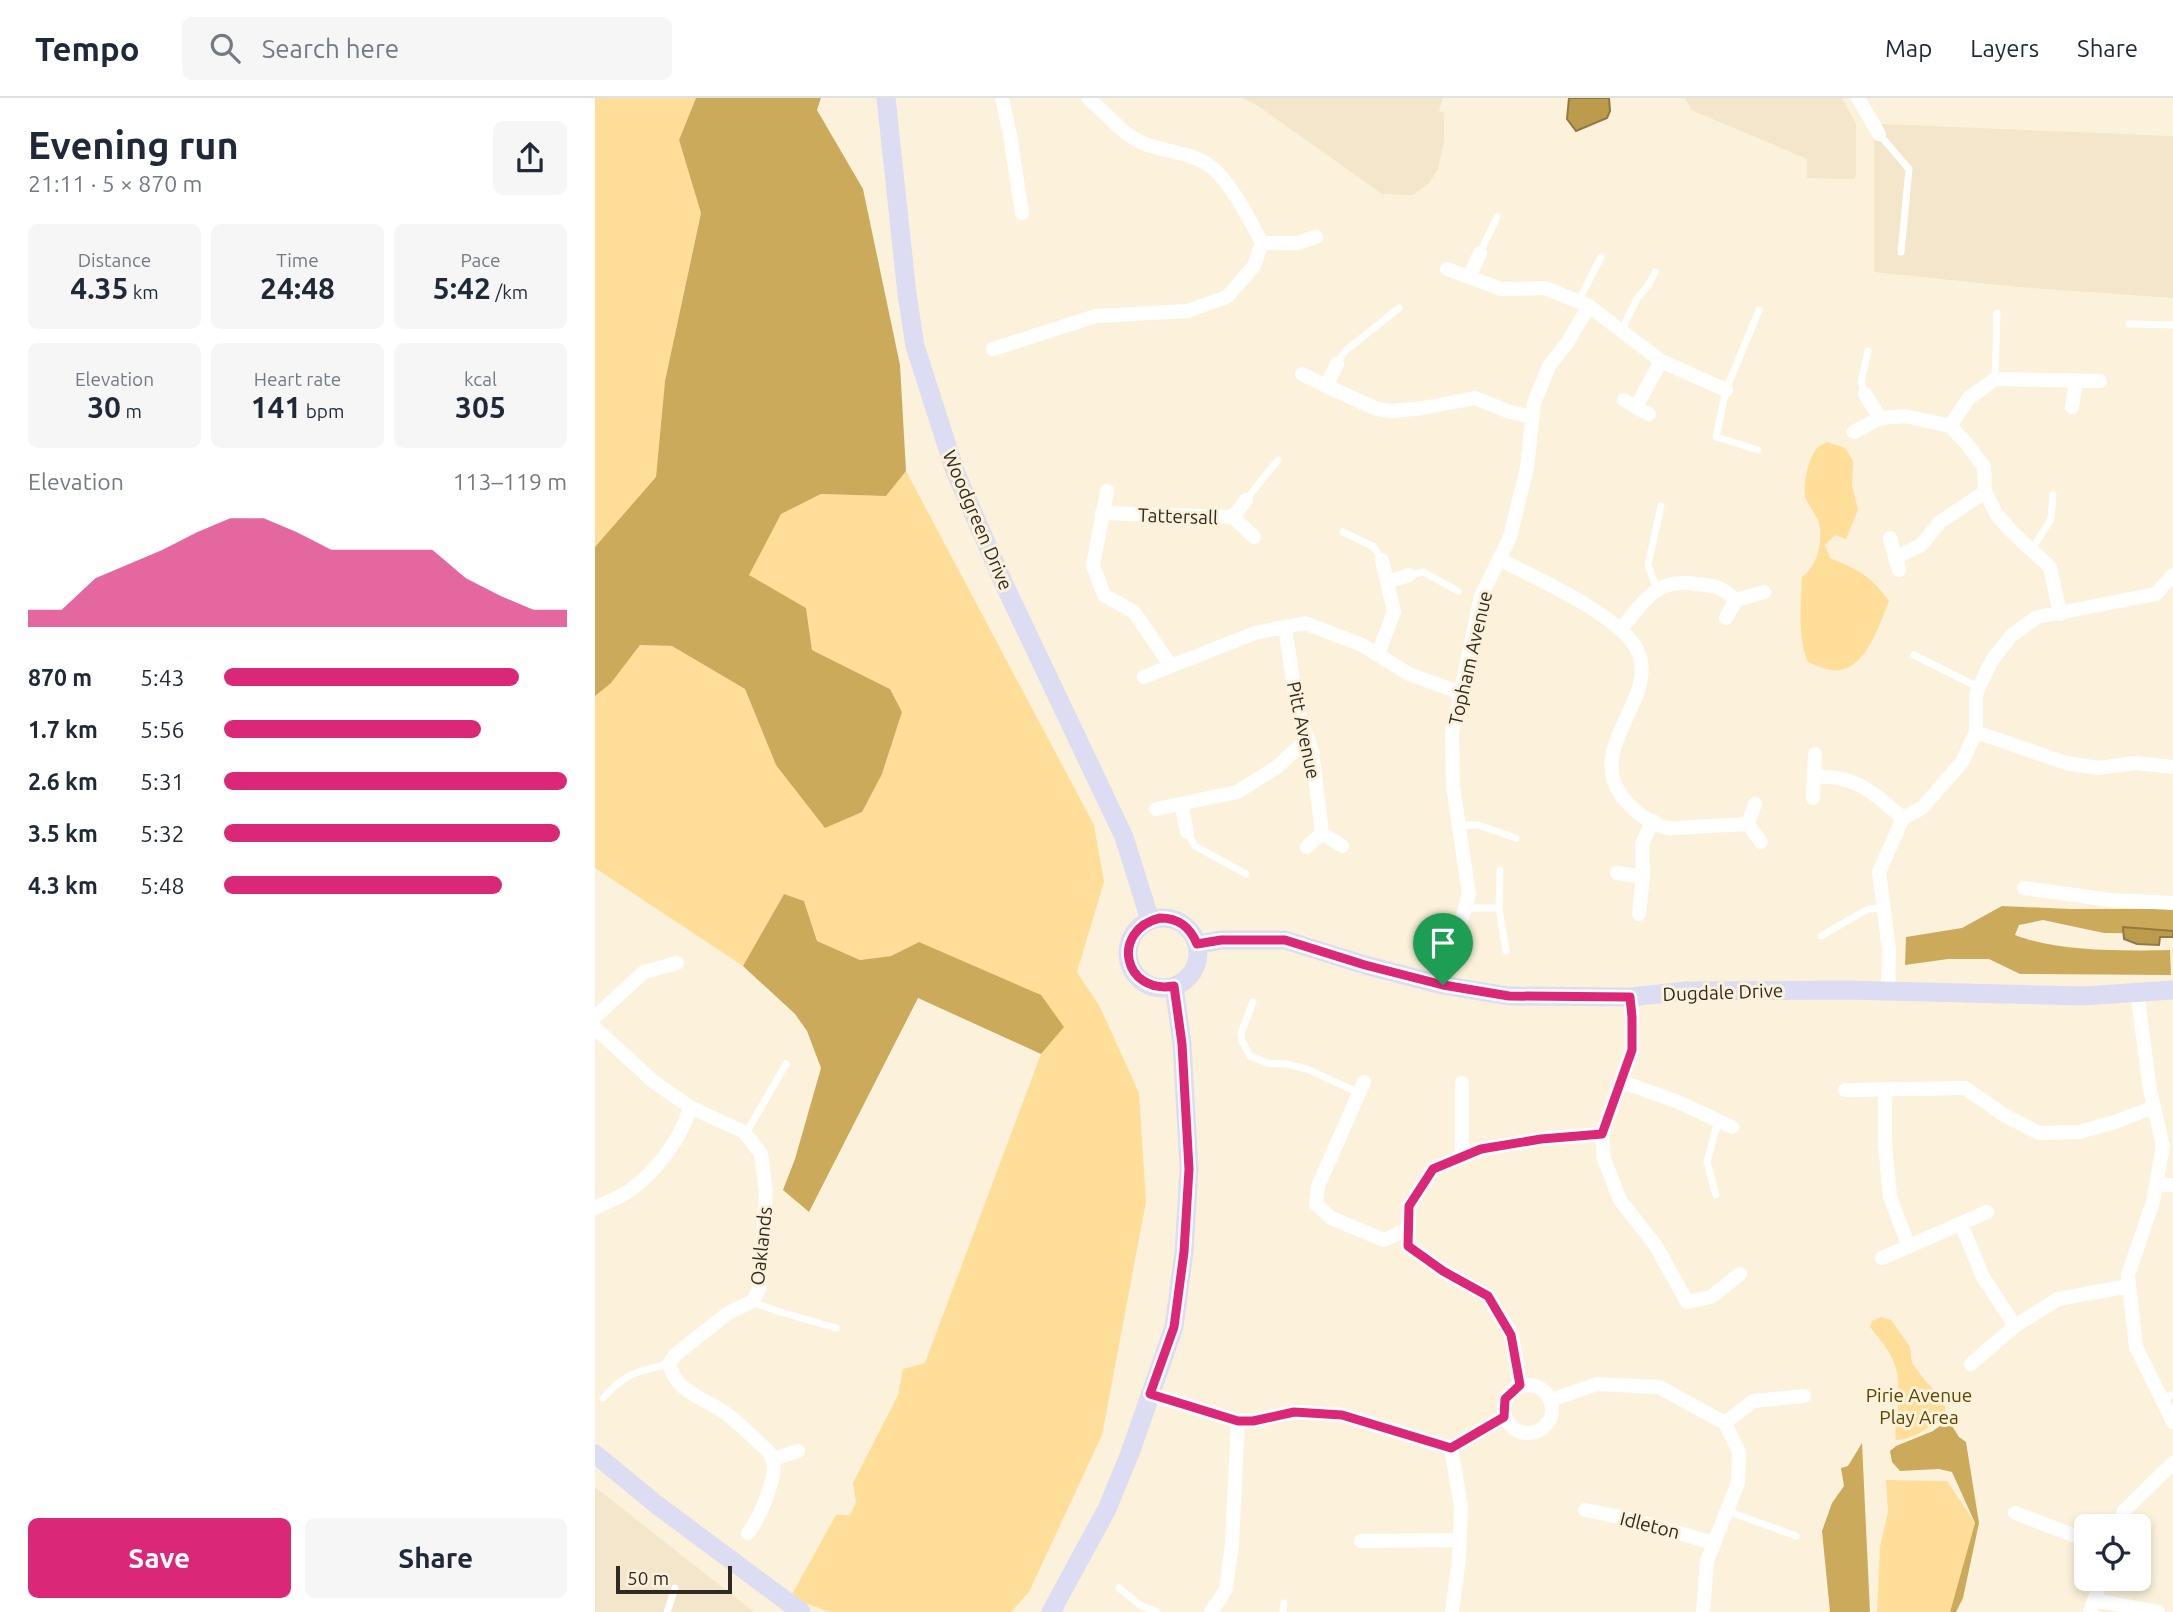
<!DOCTYPE html>
<html lang="en">
<head>
<meta charset="utf-8">
<style>
	:root { --surface:#fff; --page:#f6f6f7; --text:#1f2937; --muted:#747a83; --line:#e0e1e3; --accent:#db2777 }
	body { margin:0; font-family:Ubuntu,sans-serif; background:var(--page); color:var(--text); height:100vh; display:flex; flex-direction:column; font-size:26px; white-space:nowrap }
	* { box-sizing:border-box; margin:0 }
	p { font-size:23px; color:var(--muted) }
	.icon { flex:none; width:38px; height:38px; fill:none; stroke:currentColor; stroke-width:2; stroke-linecap:round; stroke-linejoin:round }
	.map { position:relative; flex:1; overflow:hidden }
	.details { display:flex; flex-direction:column; background:var(--surface); width:595px }
	.details>* { flex:none }
	.tools { position:absolute; left:1479px; top:1416px; display:grid; gap:14px }
	.tools a { display:grid; place-items:center; width:77px; height:77px; border-radius:10px; background:var(--surface); box-shadow:0 4px 10px #0003; font-size:35px }
	.scale { position:absolute; left:21px; bottom:18px; width:116px; box-sizing:border-box; padding-left:7px; border:4px solid #2f2b22; border-top:0; font-size:19px; line-height:24px; white-space:nowrap; color:#2f2b22; -webkit-text-stroke:5px #fcf2db; paint-order:stroke }
	.pin { position:absolute; display:grid; place-items:center; width:60px; height:60px; color:#fff; margin:-72px -30px; border-radius:50% 50% 50% 0; rotate:-45deg; box-shadow:0 0 7px #0007 }
	.pin .icon { rotate:45deg }
	.round { display:grid; place-items:center; flex:none; width:74px; height:74px; border-radius:10px; background:var(--page) }
	.overview { display:flex; align-items:center; justify-content:space-between; height:119px; padding:0 28px }
	h1 { font-size:38px; font-weight:600; line-height:52px }
	.figures { display:grid; grid-template-columns:repeat(3,1fr); gap:10px; height:119px; padding:7px 28px }
	.figures div { display:grid; align-content:center; border-radius:10px; background:var(--page); text-align:center }
	.figures b { font-size:30px; font-weight:600 }
	.figures small { font-size:19px; font-weight:400 }
	.figures p { font-size:19px }
	.chart { height:196px; padding:14px 28px }
	.chart p { display:flex; justify-content:space-between }
	.chart svg { width:100%; height:126px; margin-top:7px; fill:var(--accent); opacity:.7 }
	.primary-button { display:flex; gap:14px; margin-top:auto; padding:14px 28px }
	.primary-button a { flex:1; height:80px; border-radius:10px; background:var(--accent); color:#fff; font-size:28px; font-weight:600; line-height:80px; text-align:center }
	.primary-button a+a { background:var(--page); color:var(--text) }
	ul { padding:0 28px; list-style:none; font-size:23px }
	li { display:grid; grid-template-columns:112px 84px 1fr; align-items:center; height:52px }
	li i { height:18px; border-radius:9px; background:var(--accent) }
	header { display:flex; align-items:center; gap:42px; box-sizing:border-box; height:98px; padding:0 35px; background:var(--surface); border-bottom:2px solid var(--line) }
	header strong { font-size:33px }
	nav { display:flex; gap:38px; margin-inline-start:auto; font-size:24px }
	.search { width:490px; height:63px; background:var(--page); display:flex; align-items:center; gap:18px; box-sizing:border-box; padding:0 24px; border-radius:10px; color:var(--muted); font-size:26px }
	main { display:flex; flex:1; min-height:0 }
	.map>svg:first-child { display:block }
	.built { fill:#f4e6ca }
	.green { fill:#fede98 }
	.forest { fill:#cbaa5c }
	.water { fill:#bc9b4d; stroke:#927940; stroke-width:2 }
	.lines { fill:none; stroke-linecap:round; stroke-linejoin:round }
	.lane { stroke:#fff; stroke-width:7 }
	.street { stroke:#fff; stroke-width:14 }
	.secondary { stroke:#dcddf3; stroke-width:19 }
	.route-casing { stroke:#fff; stroke-width:14 }
	.route { stroke:#db2777; stroke-width:9 }
	.labels { text-anchor:middle; dominant-baseline:central; stroke-width:6; stroke-linejoin:round; paint-order:stroke }
	.street-label { font-size:19px; fill:#2f2b22; stroke:#fcf2db }
	.park-label { font-size:19px; fill:#5a4402; stroke:#fcf2db }
</style>
</head>
<body>
<header>
<strong>Tempo</strong>
<div class="search"><svg class="icon" aria-label="search" viewBox="0 0 24 24"><circle cx="10" cy="10" r="6"/><path d="M15 15l6 6"/></svg>Search here</div>
<nav><a>Map</a><a>Layers</a><a>Share</a></nav>
</header>
<main>
<section class="details">
<div class="overview"><div><h1>Evening run</h1><p>21:11 · 5 × 870 m</p></div><a class="round"><svg class="icon" aria-label="share" viewBox="0 0 24 24"><path d="M12 15V3M7 8l5-5 5 5M5 13v7h14v-7"/></svg></a></div>
<div class="figures">
<div><p>Distance</p><b>4.35<small> km</small></b></div>
<div><p>Time</p><b>24:48</b></div>
<div><p>Pace</p><b>5:42<small> /km</small></b></div>
</div>
<div class="figures">
<div><p>Elevation</p><b>30<small> m</small></b></div>
<div><p>Heart rate</p><b>141<small> bpm</small></b></div>
<div><p>kcal</p><b>305</b></div>
</div>
<div class="chart"><p><span>Elevation</span>113–119 m</p>
<svg viewBox="0 0 160 44" preserveAspectRatio="none"><path d="M0 44V38L10 38L20 27L30 22L40 17L50 11L60 6L70 6L80 11L90 17L100 17L110 17L120 17L130 27L140 33L150 38L160 38V44z"/></svg>
</div>
<ul>
<li><b>870 m</b>5:43<i style="width:86%"></i></li>
<li><b>1.7 km</b>5:56<i style="width:75%"></i></li>
<li><b>2.6 km</b>5:31<i style="width:100%"></i></li>
<li><b>3.5 km</b>5:32<i style="width:98%"></i></li>
<li><b>4.3 km</b>5:48<i style="width:81%"></i></li>
</ul>
<div class="primary-button"><a>Save</a><a>Share</a></div>
</section>
<div class="map">
<svg width="1578" height="1514" viewBox="0 0 1578 1514">
	<rect width="100%" height="100%" fill="#fcf2db"/>
	<path class="built" d="M 648,0 L 848,0 L 844,13 L 849,15 L 849,43 L 843,71 L 834,85 L 818,97 L 787,96 L 663,8 Z
		M 1090,0 L 1247,0 L 1261,26 L 1261,77 L 1259,81 L 1212,80 L 1212,61 L 1096,12 Z
		M 1287,26 L 1578,38 L 1578,200 L 1423,189 L 1279,174 L 1279,37 Z
		M 0,1389 L 159,1514 L 0,1514 Z"/>
	<path class="green" d="M 0,0 L 101,0 L 84,42 L 106,114 L 70,283 L 61,380 L 0,449 Z
		M 1232,344 L 1250,350 L 1258,363 L 1257,387 L 1263,412 L 1251,441 L 1240,437 L 1230,447 L 1235,460 C 1265,473 1275,477 1294,503 C 1285,525 1272,568 1245,572 C 1235,574 1222,568 1213,564 C 1202,538 1206,507 1207,479 C 1221,470 1227,447 1225,430 C 1224,419 1215,411 1211,401 C 1206,390 1214,358 1223,349 C 1225,347 1229,346 1232,344 Z
		M 311,373 L 499,727 L 509,784 L 482,874 L 505,909 L 544,995 L 551,1104 L 507,1337 L 434,1494 L 416,1514 L 235,1514 L 195,1500 L 241,1417 L 255,1417 L 261,1404 L 258,1385 L 303,1297 L 308,1271 L 330,1265 L 446,956 L 469,928 L 324,844 L 296,858 L 265,862 L 222,843 L 209,803 L 189,796 L 148,868 L 0,770 L 0,597 L 19,581 L 45,547 L 77,548 L 150,591 L 181,667 L 287,676 L 307,614 L 295,591 L 217,552 L 211,510 L 153,477 L 185,416 L 226,396 L 291,398 Z
		M 1286,1219 L 1296,1222 L 1315,1249 L 1317,1265 L 1332,1285 L 1349,1301 L 1351,1316 C 1337,1327 1319,1342 1301,1342 C 1299,1330 1302,1321 1303,1309 C 1305,1268 1301,1261 1275,1229 L 1277,1223 Z
		M 1291,1382 L 1352,1383 L 1380,1425 L 1355,1514 L 1282,1514 L 1285,1449 L 1293,1414 Z"/>
	<path class="forest" d="M 101,0 L 226,0 L 222,12 L 268,91 L 305,267 L 311,373 L 291,398 L 226,396 L 186,416 L 154,477 L 211,510 L 217,552 L 295,591 L 307,614 L 287,676 L 267,714 L 230,730 L 181,667 L 150,591 L 77,548 L 45,547 L 16,585 L 0,598 L 0,449 L 61,379 L 70,283 L 106,115 L 84,42 Z
		M 189,796 L 209,803 L 222,843 L 265,862 L 296,858 L 324,844 L 446,897 L 469,929 L 446,956 L 323,900 L 214,1114 L 188,1092 L 200,1061 L 226,970 L 212,933 L 200,916 L 148,868 Z
		M 1407,808 L 1475,811 L 1578,811 L 1578,836 L 1509,835 L 1448,822 L 1424,827 L 1420,837 C 1462,854 1530,853 1575,852 L 1576,877 L 1425,876 L 1394,861 L 1353,861 L 1310,867 L 1311,839 L 1367,830 Z
		M 1353,1322 L 1364,1339 L 1371,1344 L 1384,1425 L 1368,1500 L 1361,1514 L 1355,1514 L 1380,1425 L 1357,1374 L 1344,1371 L 1305,1373 L 1297,1364 L 1295,1353 L 1301,1348 L 1338,1333 Z
		M 1267,1345 L 1275,1514 L 1235,1514 L 1227,1433 L 1237,1405 L 1249,1388 L 1246,1370 L 1253,1368 Z"/>
	<path class="water" d="M 974,0 L 1014,0 L 1015,13 L 1012,20 L 981,33 L 972,21 Z
		M 1528,829 L 1578,833 L 1578,839 L 1565,839 L 1564,847 L 1542,846 L 1529,841 Z"/>
	<g class="lines">
		<path class="lane" d="M 1284,36 L 1314,71 L 1306,154
			M 885,155 L 902,119
			M 983,204 L 1006,159
			M 1534,226 L 1578,227
			M 1026,233 L 1043,199 L 1053,188 L 1060,174
			M 742,266 L 749,254 L 804,210
			M 1400,281 L 1402,215
			M 1270,296 L 1266,284 L 1273,253
			M 1163,352 L 1121,339 L 1131,292 L 1164,212
			M 651,402 L 683,362
			M 748,434 L 779,449 L 787,462
			M 1437,451 L 1456,421 L 1458,397
			M 814,477 L 828,474 L 863,493
			M 1062,492 L 1053,467 L 1066,408
			M 1319,557 L 1383,589
			M 865,727 L 883,727 L 921,740
			M 592,734 L 600,748 L 651,776
			M 870,810 L 904,810 L 905,772
			M 904,810 L 911,853
			M 1226,838 L 1273,811 L 1288,810
			M 658,904 L 646,935 L 647,943 L 655,958 L 672,965 L 691,966 L 712,971 L 764,995
			M 151,1035 L 191,966
			M 1121,1097 L 1112,1064 L 1123,1023
			M 157,1204 L 182,1213 L 241,1230
			M 8,1300 C 30,1275 43,1273 74,1266
			M 1566,1300 L 1578,1297
			M 1132,1413 L 1201,1438
			M 524,1490 L 545,1507 L 562,1514
			M 72,1514 L 80,1490
			M 688,1514 L 689,1505"/>
		<path class="street" d="M 407,0 L 415,37 L 427,115
			M 1263,0 L 1284,36
			M 667,145 L 703,145 L 721,139
			M 852,171 L 906,191 L 950,190 L 994,208 L 1066,263 L 1131,292
			M 874,179 L 885,155
			M 398,251 L 501,218 L 592,213 L 632,199 L 659,168 L 667,145 C 655,122 635,83 615,68 C 597,55 573,54 553,47 C 528,39 513,16 493,0
			M 742,266 L 731,288 L 782,311 L 797,313 L 828,310 L 880,300 L 915,314 L 937,319
			M 707,276 L 731,288
			M 1270,296 L 1285,320
			M 1029,302 L 1041,309 L 1066,263
			M 1041,309 L 1054,316
			M 1477,309 L 1481,283
			M 1355,328 L 1374,300 L 1400,281 L 1505,283
			M 1259,334 L 1285,320 L 1310,318 L 1355,328 L 1372,346 L 1389,369 L 1390,394 L 1402,417 L 1417,434 L 1455,469 L 1465,516
			M 512,393 L 498,467 L 509,497 L 539,514 L 576,568 L 660,535 L 710,525 L 767,547 L 814,576 L 866,595
			M 507,415 L 638,419 L 651,402
			M 638,419 L 659,439
			M 1295,440 L 1304,472
			M 1300,460 L 1326,447 L 1345,424 L 1390,394
			M 904,461 C 938,479 1031,519 1044,556 C 1061,602 992,649 1026,697 C 1037,712 1054,726 1073,730 C 1079,731 1088,729 1095,729 C 1114,728 1134,727 1153,726
			M 792,484 L 814,477
			M 1131,520 L 1141,502 L 1169,494
			M 690,529 L 702,610 L 717,653 L 727,735
			M 1026,531 C 1050,503 1060,480 1101,486 C 1122,488 1124,488 1141,502
			M 783,556 L 799,514 L 787,462
			M 549,579 L 576,568
			M 1381,634 L 1471,665 L 1503,670 L 1540,665 L 1578,669
			M 1220,678 C 1264,679 1276,693 1308,720
			M 1218,700 L 1220,656
			M 586,706 L 592,734
			M 1160,706 L 1153,726 L 1166,744
			M 561,711 L 642,694 L 682,669 L 713,640
			M 712,749 L 727,735 L 747,748
			M 1022,775 L 1048,779
			M 1429,790 L 1516,802 L 1578,805
			M 1044,816 L 1048,779 L 1047,746 L 1058,723
			M 847,887 L 874,796 L 858,688 L 857,635 L 886,498 L 915,439 L 932,370 L 939,305 L 954,268 L 972,245 L 994,208
			M 1293,893 L 1294,852 L 1284,774 L 1308,720 L 1327,710 L 1367,664 L 1381,634 L 1381,597 L 1384,589 L 1397,562 L 1416,538 L 1442,519 L 1561,496 L 1578,477
			M 1542,894 L 1555,992 L 1568,1048 L 1558,1104 L 1533,1177 L 1541,1249 L 1578,1324
			M 1035,899 L 1037,919 L 1037,952 L 1007,1036 L 1009,1061 L 1025,1102 L 1061,1148 L 1092,1204 L 1116,1199 L 1145,1176
			M 0,919 L 49,874 L 82,865
			M 0,930 L 59,984 L 95,1009 C 87,1040 60,1075 34,1093 C 24,1100 11,1104 0,1110
			M 769,984 L 723,1088 L 721,1106 L 736,1120 L 789,1142 L 813,1131
			M 1027,984 L 1081,1003 L 1137,1029
			M 1250,992 L 1370,990 L 1409,1017 L 1444,1035 L 1484,1034 L 1520,1024 L 1559,1009
			M 1290,992 L 1290,1045 L 1295,1099 L 1314,1149
			M 95,1009 L 149,1034 L 166,1056 L 171,1094 L 164,1191 L 158,1203 L 133,1215 L 80,1257 L 74,1266 C 82,1294 104,1298 126,1312 C 143,1323 158,1340 173,1353 C 176,1358 179,1363 179,1369 C 178,1388 164,1421 153,1435
			M 867,1059 L 867,985
			M 1561,1087 L 1578,1087
			M 1366,1126 L 1388,1179 L 1420,1228
			M 1287,1160 L 1392,1114
			M 1376,1266 L 1420,1228 L 1463,1201 L 1534,1188
			M909 1311a24 24 0 1 1 48 0a24 24 0 1 1-48 0Z
			M 925,1288 L 917,1237 L 893,1198 L 848,1173 L 813,1148 L 814,1108 L 838,1071 L 886,1051 L 946,1041 L 1007,1036
			M 555,1296 L 643,1323 L 658,1323 L 699,1314 L 747,1317 L 856,1350 L 909,1319
			M 956,1302 L 1002,1286 L 1064,1289 L 1130,1325 L 1144,1354 L 1143,1385 L 1112,1463 L 1108,1514
			M 1130,1325 L 1158,1303 L 1209,1298
			M 856,1350 L 866,1409 L 864,1460 L 857,1514
			M 178,1361 L 203,1353
			M 990,1412 L 1035,1421 L 1119,1445
			M 1420,1415 L 1491,1442
			M 1525,1428 L 1529,1413 L 1578,1365
			M 766,1443 L 865,1442
			M 1499,1502 L 1563,1514
			M 616,1514 L 631,1491 L 637,1446 L 643,1323
			M 1495,1514 L 1507,1480"/>
		<path class="secondary" d="M 291,0 L 312,196 L 320,248 L 360,373 L 409,486 L 529,739 L 555,822
			M533 855a35 35 0 1 1 70 0a35 35 0 1 1-70 0Z
			M 602,846 L 627,842 L 690,842 L 770,867 L 847,887 L 914,898 L 1035,899 L 1092,893 L 1250,892 L 1488,898 L 1578,892
			M 0,1356 L 62,1407 L 206,1514
			M 456,1514 L 512,1411 L 535,1355 L 579,1229 L 589,1154 L 594,1071 L 587,946 L 579,888"/>
	</g>
	<g class="lines">
		<g class="route-casing">
			<path id="route" d="M 565,820 C 584,820 595,829 602,846 L 626,842 L 690,842 L 770,867 L 848,887 L 914,898 L 1035,899 L 1037,919 L 1037,952 L 1007,1036 L 946,1041 L 886,1051 L 838,1071 L 814,1108 L 813,1148 L 848,1173 L 893,1198 L 916,1237 L 925,1287 L 910,1301 L 909,1319 L 856,1350 L 747,1317 L 699,1314 L 658,1323 L 643,1323 L 555,1296 L 579,1229 L 589,1154 L 594,1071 L 587,946 L 579,888 C 528,897 515,832 565,820 Z"/>
		</g>
		<use href="#route" class="route"/>
	</g>
	<g class="labels">
		<g class="street-label">
			<text transform="translate(583 418) rotate(2)">Tattersall</text>
			<text transform="translate(383 422) rotate(67)">Woodgreen Drive</text>
			<text transform="translate(875 560) rotate(-77)">Topham Avenue</text>
			<text transform="translate(709 632) rotate(78)">Pitt Avenue</text>
			<text transform="translate(1128 894) rotate(-2)">Dugdale Drive</text>
			<text transform="translate(166 1148) rotate(-84)">Oaklands</text>
			<text transform="translate(1055 1427) rotate(14)">Idleton</text>
		</g>
		<g class="park-label">
			<text x="1324" y="1297">Pirie Avenue<tspan x="1324" dy="22">Play Area</tspan></text>
		</g>
	</g>
</svg>
<div class="tools">
<a><svg class="icon" aria-label="locate" viewBox="0 0 24 24"><circle cx="12" cy="12" r="6"/><path d="M12 2v4M12 18v4M2 12h4M18 12h4"/></svg></a>
</div>
<div class="scale">50 m</div>
<div class="pin" style="left:848px;top:887px;background:#1e9e55"><svg class="icon" aria-label="arrive" viewBox="0 0 24 24"><path d="M6 21V4h12l-3 4 3 4H6"/></svg></div>
</div>
</main>
</body>
</html>
